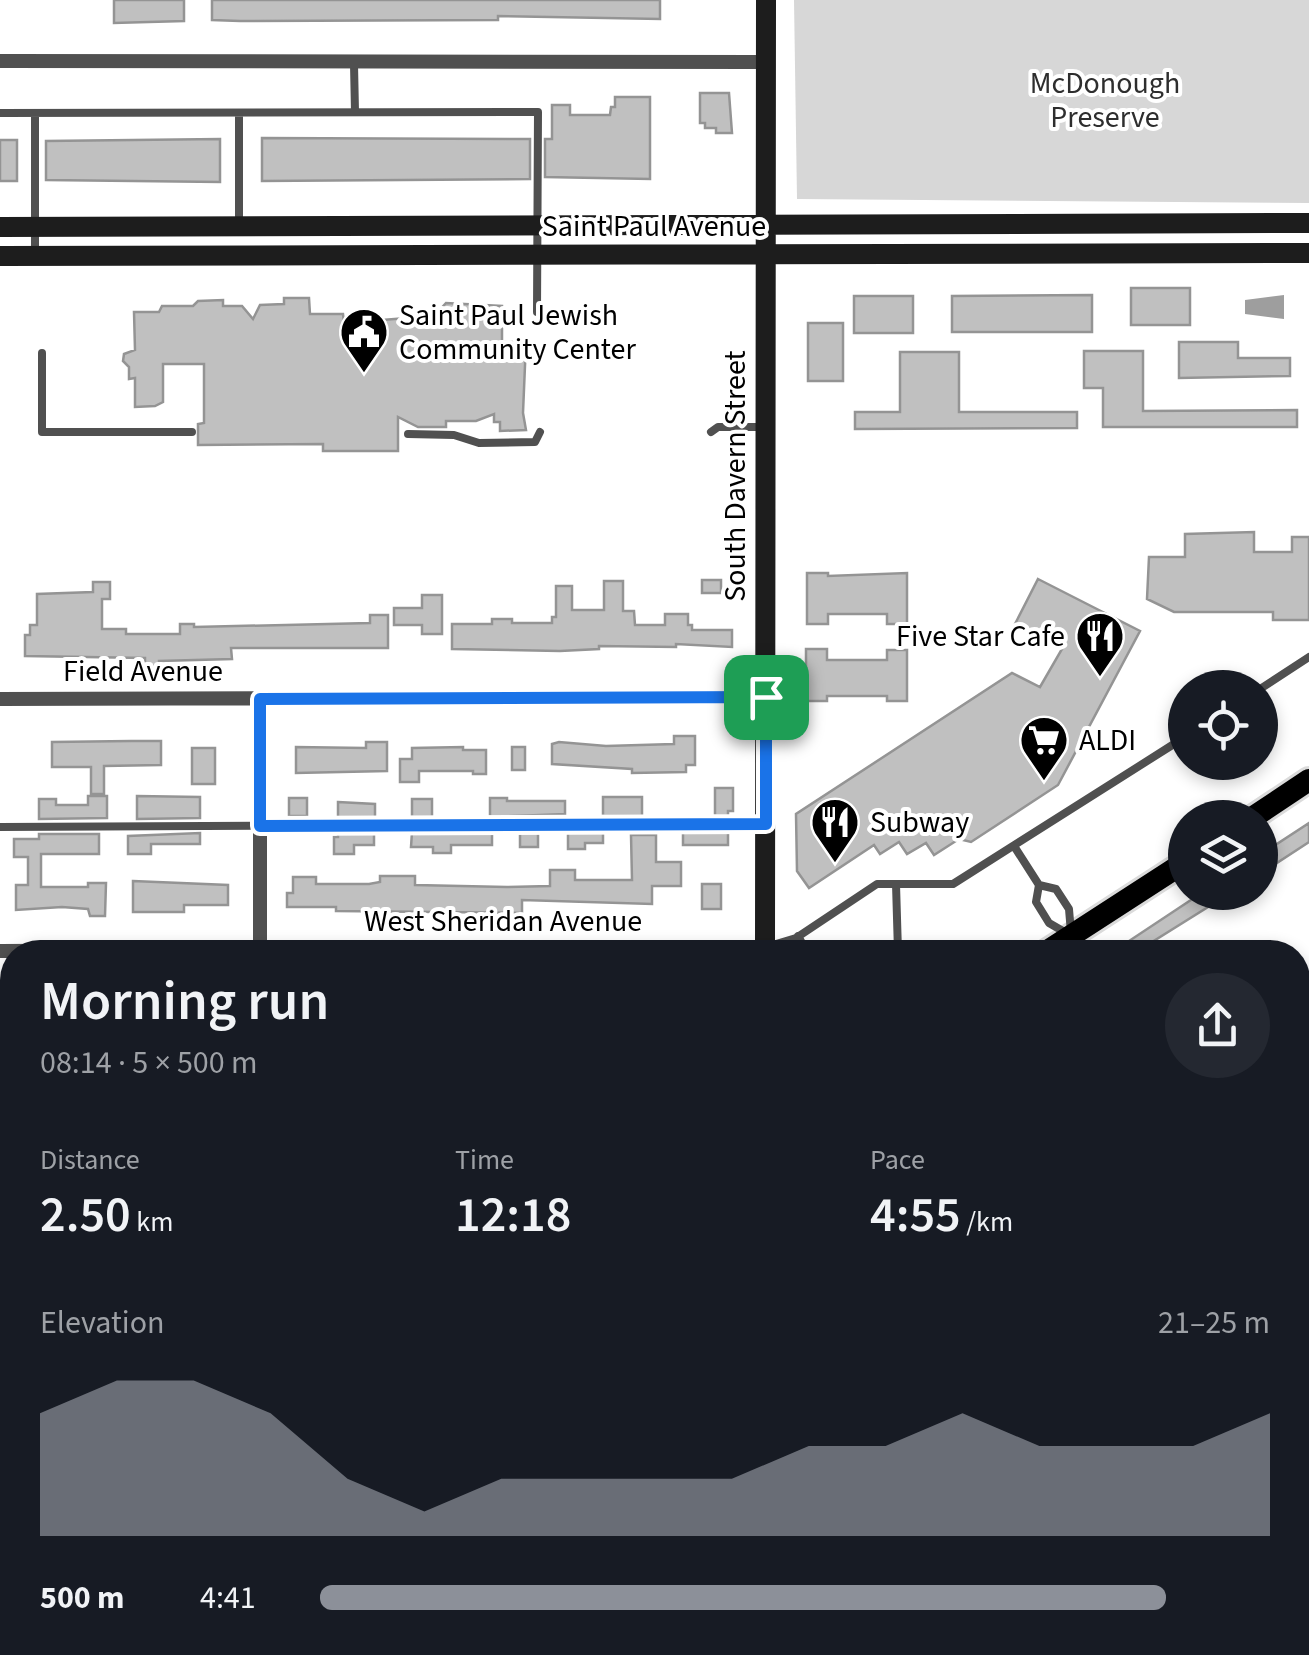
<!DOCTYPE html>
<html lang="en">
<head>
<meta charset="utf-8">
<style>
	:root { --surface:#171b24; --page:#242831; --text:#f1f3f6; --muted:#9ea1a6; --accent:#8c9099 }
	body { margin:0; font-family:"Source Sans 3",sans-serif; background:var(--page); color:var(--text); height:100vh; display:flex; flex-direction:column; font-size:38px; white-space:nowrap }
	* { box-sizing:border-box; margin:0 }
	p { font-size:32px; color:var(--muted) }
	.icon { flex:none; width:55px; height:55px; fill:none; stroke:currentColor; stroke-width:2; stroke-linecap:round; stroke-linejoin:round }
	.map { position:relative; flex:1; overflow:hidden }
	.sheet { position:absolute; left:0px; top:940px; width:1310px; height:715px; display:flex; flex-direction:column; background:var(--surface); border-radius:40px 40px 0 0; box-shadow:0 5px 15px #0003 }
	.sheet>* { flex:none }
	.tools { position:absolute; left:1168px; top:670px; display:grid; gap:20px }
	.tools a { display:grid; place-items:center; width:110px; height:110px; border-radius:50%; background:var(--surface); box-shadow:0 5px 15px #0003; font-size:50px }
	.pin { position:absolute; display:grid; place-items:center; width:85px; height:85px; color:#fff; margin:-42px; border-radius:20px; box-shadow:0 5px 15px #0006 }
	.round { display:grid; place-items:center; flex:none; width:105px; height:105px; border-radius:52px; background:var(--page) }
	.summary { display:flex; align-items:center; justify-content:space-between; height:170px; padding:0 40px }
	h1 { font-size:55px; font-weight:600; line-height:75px }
	.metrics { display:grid; grid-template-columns:repeat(3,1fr); gap:15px; height:170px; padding:10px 40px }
	.metrics div { display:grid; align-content:center }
	.metrics b { font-size:50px; font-weight:600 }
	.metrics small { font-size:28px; font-weight:400 }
	.metrics p { font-size:28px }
	.chart { height:280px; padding:20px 40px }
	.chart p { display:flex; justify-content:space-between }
	.chart svg { width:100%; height:180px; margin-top:10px; fill:var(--accent); opacity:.7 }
	ul { padding:0 40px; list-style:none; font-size:32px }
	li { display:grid; grid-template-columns:160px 120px 1fr; align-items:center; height:75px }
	li i { height:25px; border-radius:12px; background:var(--accent) }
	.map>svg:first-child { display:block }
	.green { fill:#d7d7d7 }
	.water { fill:#9e9e9e }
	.building { fill:#c0c0c0; stroke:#949494; stroke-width:2.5 }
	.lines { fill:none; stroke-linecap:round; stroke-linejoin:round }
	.primary-casing { stroke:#dbdbdb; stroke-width:28 }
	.highway-casing { stroke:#dbdbdb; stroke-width:30 }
	.lane { stroke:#505050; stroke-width:8 }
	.street { stroke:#505050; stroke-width:14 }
	.secondary { stroke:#1d1d1d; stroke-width:20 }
	.primary { stroke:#000; stroke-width:22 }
	.highway { stroke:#000; stroke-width:25 }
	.route-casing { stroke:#fff; stroke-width:20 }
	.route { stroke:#1a73e8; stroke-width:12 }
	.labels { text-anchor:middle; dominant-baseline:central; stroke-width:8; stroke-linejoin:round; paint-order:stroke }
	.park-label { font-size:30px; fill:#2e2e2e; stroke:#fff }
	.street-label { font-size:30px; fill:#000; stroke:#fff }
	.poi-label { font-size:30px; fill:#000; stroke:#fff; text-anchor:start }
</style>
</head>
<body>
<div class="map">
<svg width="1309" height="1655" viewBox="0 0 1309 1655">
	<rect width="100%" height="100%" fill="#fff"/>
	<path class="green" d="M 794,0 L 1309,0 L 1309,203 L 797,199 Z"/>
	<path class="water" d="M 1284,295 L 1284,319 L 1245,314 L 1245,300 Z"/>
	<path class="building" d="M 114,0 L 184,0 L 184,21 L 114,23 Z
		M 212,0 L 660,0 L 660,19 L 498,16 L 498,20 L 240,21 L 212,20 Z
		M 700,93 L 729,93 L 732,133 L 716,133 L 716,128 L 705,128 L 705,123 L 700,123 Z
		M 615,97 L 650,97 L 650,179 L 545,177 L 545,139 L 552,139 L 552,105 L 570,105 L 570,115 L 610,115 L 611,107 L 615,107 Z
		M 262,138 L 530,139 L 530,179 L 262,181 Z
		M 220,139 L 220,182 L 46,180 L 46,141 Z
		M 0,140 L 17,140 L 17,181 L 0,181 Z
		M 1131,288 L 1190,288 L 1190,325 L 1131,325 Z
		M 1092,295 L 1092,332 L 952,332 L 952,296 Z
		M 854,296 L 913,296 L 913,333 L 854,333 Z
		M 284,298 L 309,298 L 310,314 L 343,314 L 344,323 L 407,318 L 409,314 L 436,314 L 446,303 L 502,306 L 502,342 L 526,342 L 523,413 L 526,430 L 500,431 L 500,422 L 494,422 L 494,414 L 476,421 L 446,421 L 446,427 L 418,427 L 398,417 L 398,451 L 323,451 L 323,444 L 198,445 L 198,424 L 204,423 L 204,364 L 163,364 L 163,402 L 155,406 L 135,407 L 135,378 L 129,379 L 129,367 L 123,361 L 124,354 L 135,350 L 134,312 L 159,312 L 162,306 L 193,306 L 198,301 L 223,300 L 223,306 L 242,306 L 253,319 L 260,305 L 284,304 Z
		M 808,323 L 843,323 L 843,381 L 808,381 Z
		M 1179,342 L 1238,342 L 1238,358 L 1290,358 L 1290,376 L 1179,378 Z
		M 1084,351 L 1143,351 L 1143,411 L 1297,410 L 1297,427 L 1103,427 L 1103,388 L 1084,388 Z
		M 900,352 L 959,352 L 959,412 L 1077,412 L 1077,428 L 855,429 L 855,412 L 900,412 Z
		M 1254,532 L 1254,552 L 1292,552 L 1292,537 L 1309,537 L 1309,620 L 1273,620 L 1273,612 L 1174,612 L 1147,599 L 1149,557 L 1185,557 L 1185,534 Z
		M 807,573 L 828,573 L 828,576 L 907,573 L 907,624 L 887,624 L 887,614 L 828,614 L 828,624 L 807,624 Z
		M 1038,579 L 1140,631 L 1058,785 L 971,842 L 959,839 L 934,855 L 926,843 L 907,854 L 899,842 L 880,854 L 874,845 L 809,888 L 797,871 L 796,814 L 1012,673 L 1040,687 L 1062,649 L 1015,624 Z
		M 702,580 L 721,580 L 721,593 L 702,593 Z
		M 604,581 L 623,581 L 623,611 L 634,611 L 635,625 L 665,625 L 665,614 L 688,614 L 688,625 L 692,625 L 692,630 L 732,630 L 732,647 L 676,644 L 676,647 L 599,646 L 599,649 L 560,651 L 452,649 L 452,624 L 492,624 L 492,619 L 512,619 L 512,623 L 552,623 L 552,617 L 556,617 L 556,586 L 572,586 L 572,610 L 604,610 Z
		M 93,582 L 110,582 L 110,599 L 102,599 L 102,629 L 126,629 L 126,634 L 180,634 L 180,624 L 194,624 L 194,627 L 370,623 L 370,615 L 388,615 L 388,648 L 231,648 L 232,659 L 159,661 L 159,666 L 145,666 L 145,658 L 25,656 L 25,635 L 30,635 L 30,625 L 37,625 L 37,594 L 93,592 Z
		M 422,595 L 442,595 L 442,634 L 422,634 L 422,625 L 394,625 L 394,608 L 422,608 Z
		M 806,649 L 827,649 L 827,660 L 887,660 L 887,650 L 907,650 L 907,701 L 887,701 L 887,696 L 827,696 L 827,701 L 806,701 Z
		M 674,736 L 695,736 L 695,765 L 686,765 L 686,772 L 632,773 L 632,769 L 552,764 L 552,744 L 559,742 L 606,746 L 674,744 Z
		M 131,741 L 161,741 L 161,765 L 104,766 L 104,794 L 91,794 L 91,767 L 52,767 L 52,742 Z
		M 366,742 L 387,742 L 387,771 L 296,773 L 296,747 L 366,748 Z
		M 463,747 L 463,750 L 486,750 L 486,774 L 473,774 L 473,771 L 419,771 L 419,782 L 400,782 L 400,759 L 412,759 L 412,748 Z
		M 512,747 L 525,747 L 525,770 L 512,770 Z
		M 192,748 L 215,748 L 215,784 L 192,784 Z
		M 715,788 L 733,788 L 733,811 L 728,811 L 728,816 L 715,816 Z
		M 88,796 L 107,796 L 107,818 L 39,819 L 39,799 L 56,799 L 56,805 L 88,805 Z
		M 137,796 L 200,797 L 200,818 L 137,819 Z
		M 603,797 L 642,797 L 642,816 L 603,816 Z
		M 289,798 L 307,798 L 307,816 L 289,816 Z
		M 490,798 L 507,798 L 507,801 L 565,801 L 565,814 L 490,817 Z
		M 412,799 L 432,799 L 432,817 L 412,817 Z
		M 338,802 L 375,804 L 375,818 L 338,818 Z
		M 1309,823 L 1309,842 L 1260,874 L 1260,855 Z
		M 603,831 L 603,843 L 585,843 L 585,849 L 568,849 L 568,832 Z
		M 683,831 L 728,831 L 728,845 L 683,845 Z
		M 492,832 L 492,845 L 451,845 L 451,853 L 433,853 L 433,847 L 411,847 L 412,832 Z
		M 520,832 L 538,832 L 538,847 L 520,847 Z
		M 200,833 L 200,844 L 151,844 L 151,854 L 128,854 L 128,836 Z
		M 338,833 L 374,833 L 374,845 L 354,845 L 354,854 L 334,854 L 334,837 L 338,837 Z
		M 39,834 L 99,834 L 99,854 L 41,854 L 41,887 L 88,887 L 88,883 L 106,883 L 105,916 L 90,916 L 88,909 L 62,907 L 16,910 L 16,885 L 28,885 L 28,857 L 14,857 L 14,839 L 39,839 Z
		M 631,835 L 656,835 L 656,862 L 681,862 L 681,886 L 652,886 L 652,904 L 522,900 L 522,913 L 336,911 L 336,907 L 287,907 L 287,893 L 293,893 L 293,877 L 316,877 L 316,884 L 369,884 L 380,882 L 380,876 L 415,876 L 415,885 L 507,887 L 550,886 L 550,870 L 575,870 L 575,880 L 632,880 Z
		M 133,881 L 228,885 L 228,905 L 184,905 L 184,912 L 133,912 Z
		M 702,884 L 721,884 L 721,909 L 702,909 Z
		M 1203,892 L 1232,892 L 1136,952 L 1129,941 Z"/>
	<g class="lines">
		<g class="primary-casing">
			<path id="primary" d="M 1252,818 L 1309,780
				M 1046,952 L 1185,862"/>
		</g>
		<g class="highway-casing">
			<path id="highway" d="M 0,1646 L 12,1637
				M 30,1655 L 46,1642"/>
		</g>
		<path class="lane" d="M 354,64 L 355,112
			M 0,113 L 538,112 L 537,312
			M 35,113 L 35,254
			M 239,113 L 239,223
			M 42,353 L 42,432 L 192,432
			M 711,432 L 718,427 L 764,427
			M 408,434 L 454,435 L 479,443 L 535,442 L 540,432
			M 1260,689 L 1309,657
			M 0,827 L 761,823
			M 1014,846 L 1039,885 L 1036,902 L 1049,923 L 1068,934
			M 896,884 L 898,952
			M 1039,885 L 1056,889 L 1069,909 L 1071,933
			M 798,936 L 807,952
			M 766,947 L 796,938 L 877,884 L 953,884 L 1185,737
			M 0,1079 L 12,1079
			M 0,1333 L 12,1333
			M 1298,1597 L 1309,1615
			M 468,1642 L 468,1655"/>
		<path class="street" d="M 0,61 L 766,62
			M 0,699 L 766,697
			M 0,951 L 766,947
			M 260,952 L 260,699
			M 0,1208 L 12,1208
			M 1298,1214 L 1309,1231
			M 0,1457 L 12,1457"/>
		<path class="secondary" d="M 0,227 L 1309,223
			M 0,256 L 1309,253
			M 765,952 L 766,0
			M 762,1655 L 763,1642"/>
		<use href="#primary" class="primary"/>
		<use href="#highway" class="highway"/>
	</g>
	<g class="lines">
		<g class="route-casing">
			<path id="route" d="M 766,697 L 766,824 L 260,826 L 260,699 Z"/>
		</g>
		<use href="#route" class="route"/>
	</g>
	<defs>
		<g id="civic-pin" transform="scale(2.5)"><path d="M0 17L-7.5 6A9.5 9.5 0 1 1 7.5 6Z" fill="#000" stroke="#fff"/><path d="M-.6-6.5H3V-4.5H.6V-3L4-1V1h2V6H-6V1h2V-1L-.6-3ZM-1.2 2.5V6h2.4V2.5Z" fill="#fff"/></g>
		<g id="restaurant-pin" transform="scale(2.5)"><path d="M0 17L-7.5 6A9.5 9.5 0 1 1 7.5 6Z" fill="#000" stroke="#fff"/><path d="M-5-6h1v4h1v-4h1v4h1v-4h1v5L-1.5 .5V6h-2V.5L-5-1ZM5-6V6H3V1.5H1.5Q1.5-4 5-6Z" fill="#fff"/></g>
		<g id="supermarket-pin" transform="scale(2.5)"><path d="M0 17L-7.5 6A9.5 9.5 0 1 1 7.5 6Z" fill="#000" stroke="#fff"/><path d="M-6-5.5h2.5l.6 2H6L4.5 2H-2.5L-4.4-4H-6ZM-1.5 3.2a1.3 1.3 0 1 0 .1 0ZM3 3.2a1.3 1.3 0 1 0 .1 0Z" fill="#fff"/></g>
	</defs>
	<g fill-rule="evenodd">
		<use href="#civic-pin" x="364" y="332"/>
		<use href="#restaurant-pin" x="1100" y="636"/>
		<use href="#supermarket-pin" x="1044" y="740"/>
		<use href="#restaurant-pin" x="835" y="822"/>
	</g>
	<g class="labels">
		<g class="park-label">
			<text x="1105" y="83">McDonough<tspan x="1105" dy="34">Preserve</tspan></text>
		</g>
		<g class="street-label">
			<text x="654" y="226">Saint Paul Avenue</text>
			<text transform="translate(735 476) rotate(-90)">South Davern Street</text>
			<text x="143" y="671">Field Avenue</text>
			<text x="503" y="921">West Sheridan Avenue</text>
		</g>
		<g class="poi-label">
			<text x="399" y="315">Saint Paul Jewish<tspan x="399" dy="34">Community Center</tspan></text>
			<text x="1065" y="636" text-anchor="end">Five Star Cafe</text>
			<text x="1079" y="740">ALDI</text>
			<text x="870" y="822">Subway</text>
		</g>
	</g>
</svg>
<div class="tools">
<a><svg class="icon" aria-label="locate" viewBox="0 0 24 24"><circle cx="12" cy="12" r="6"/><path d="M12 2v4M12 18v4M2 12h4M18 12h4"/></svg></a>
<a><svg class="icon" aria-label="layers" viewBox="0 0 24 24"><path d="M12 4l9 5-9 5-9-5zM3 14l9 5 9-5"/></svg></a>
</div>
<div class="pin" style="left:766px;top:697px;background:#1e9e55"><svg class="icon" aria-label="arrive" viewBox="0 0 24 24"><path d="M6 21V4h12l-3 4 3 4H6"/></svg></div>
<section class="sheet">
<div class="summary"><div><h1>Morning run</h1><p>08:14 · 5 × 500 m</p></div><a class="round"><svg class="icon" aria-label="share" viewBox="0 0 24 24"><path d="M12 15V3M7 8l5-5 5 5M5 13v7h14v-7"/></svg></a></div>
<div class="metrics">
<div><p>Distance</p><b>2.50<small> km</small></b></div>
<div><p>Time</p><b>12:18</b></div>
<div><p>Pace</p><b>4:55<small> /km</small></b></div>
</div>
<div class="chart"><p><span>Elevation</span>21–25 m</p>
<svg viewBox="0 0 160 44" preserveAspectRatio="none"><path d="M0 44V14L10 6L20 6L30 14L40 30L50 38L60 30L70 30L80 30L90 30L100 22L110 22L120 14L130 22L140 22L150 22L160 14V44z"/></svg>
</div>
<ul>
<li><b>500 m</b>4:41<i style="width:89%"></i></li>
</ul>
</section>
</div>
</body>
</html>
